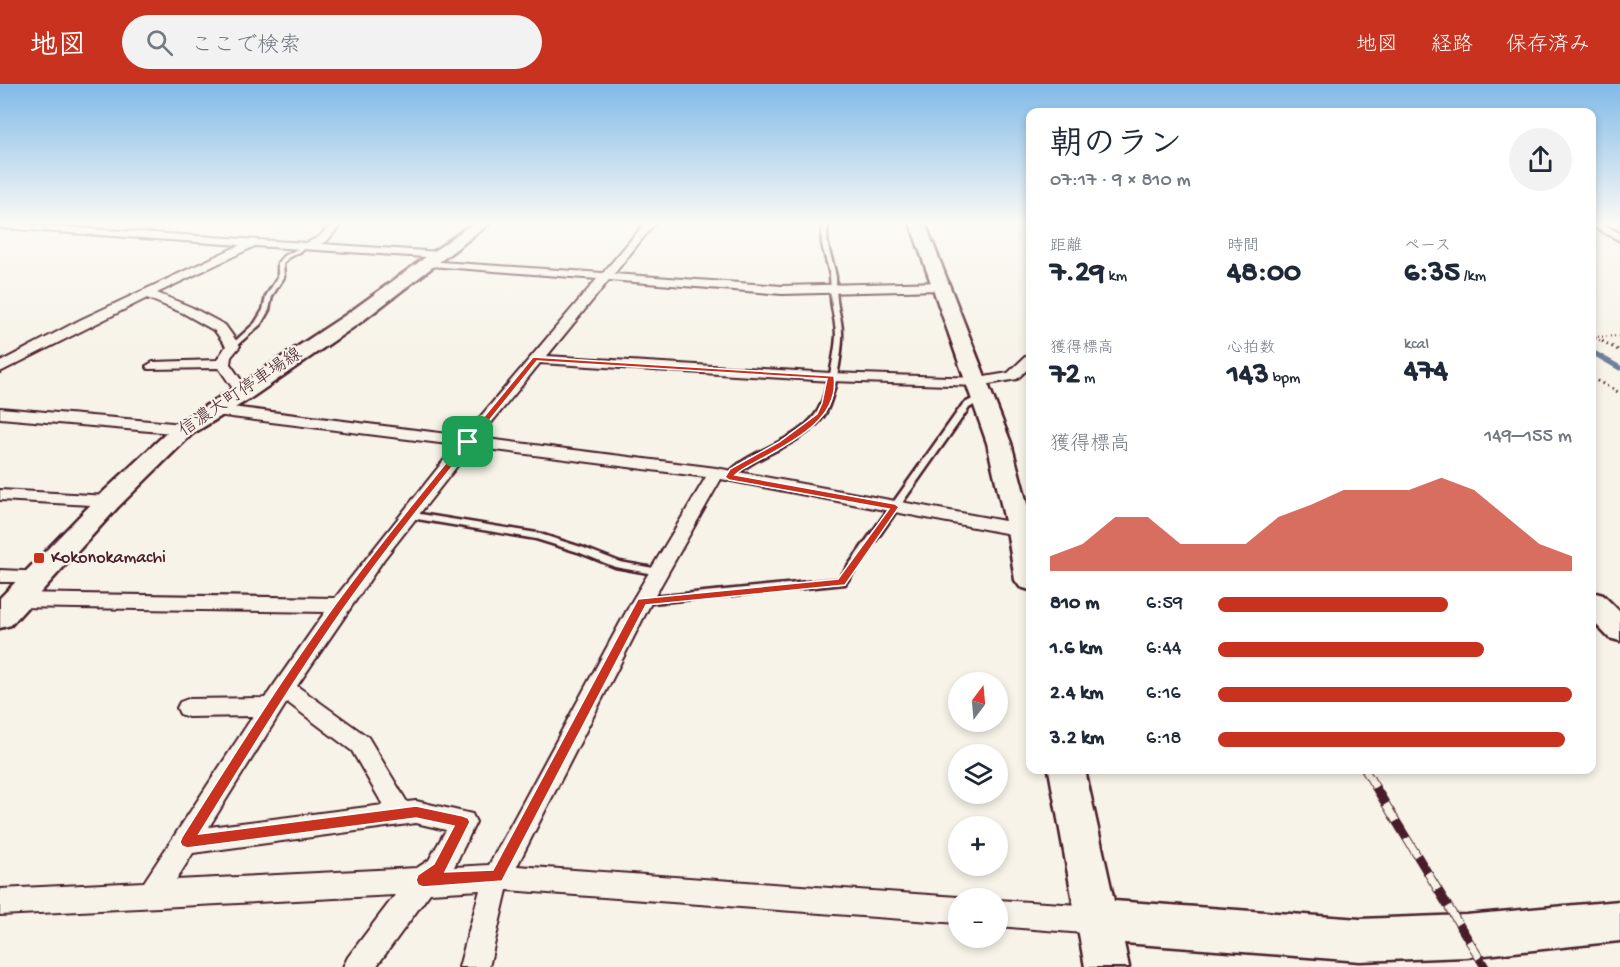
<!DOCTYPE html>
<html lang="ja">
<head>
<meta charset="utf-8">
<style>
	:root { --surface:#fff; --page:#f2f2f3; --text:#1f2937; --muted:#747a83; --accent:#c8321e }
	body { margin:0; font-family:"Gochi Hand","Klee One",sans-serif; background:var(--page); color:var(--text); height:100vh; display:flex; flex-direction:column; font-size:22px; white-space:nowrap }
	* { box-sizing:border-box; margin:0 }
	p { font-size:20px; color:var(--muted) }
	.icon { flex:none; width:33px; height:33px; fill:none; stroke:currentColor; stroke-width:2; stroke-linecap:round; stroke-linejoin:round }
	.map { position:relative; flex:1; overflow:hidden }
	.side { position:absolute; left:1026px; top:24px; width:570px; height:666px; display:flex; flex-direction:column; background:var(--surface); border-radius:12px; box-shadow:0 3px 9px #0003 }
	.side>* { flex:none }
	.needle { width:39px; rotate:16deg }
	.tools { position:absolute; left:948px; top:588px; display:grid; gap:12px }
	.tools a { display:grid; place-items:center; width:60px; height:60px; border-radius:50%; background:var(--surface); box-shadow:0 3px 9px #0003; font-size:30px }
	.pin { position:absolute; display:grid; place-items:center; width:51px; height:51px; color:#fff; margin:-26px; border-radius:12px; box-shadow:0 3px 9px #0006 }
	.round { display:grid; place-items:center; flex:none; width:63px; height:63px; border-radius:32px; background:var(--page) }
	.headline { display:flex; align-items:center; justify-content:space-between; height:102px; padding:0 24px }
	h1 { font-size:33px; font-weight:700; line-height:45px }
	.figures { display:grid; grid-template-columns:repeat(3,1fr); gap:9px; height:102px; padding:6px 24px }
	.figures div { display:grid; align-content:center }
	.figures b { font-size:30px; font-weight:700 }
	.figures small { font-size:16px; font-weight:400 }
	.figures p { font-size:16px }
	.chart { height:168px; padding:12px 24px }
	.chart p { display:flex; justify-content:space-between }
	.chart svg { width:100%; height:108px; margin-top:6px; fill:var(--accent); opacity:.7 }
	ul { padding:0 24px; list-style:none; font-size:20px }
	li { display:grid; grid-template-columns:96px 72px 1fr; align-items:center; height:45px }
	li i { height:15px; border-radius:8px; background:var(--accent) }
	header { display:flex; align-items:center; gap:36px; box-sizing:border-box; height:84px; padding:0 30px; background:var(--accent); color:#fff }
	header strong { font-size:28px }
	nav { display:flex; gap:33px; margin-inline-start:auto; font-size:21px }
	.search { width:420px; height:54px; background:var(--page); display:flex; align-items:center; gap:15px; box-sizing:border-box; padding:0 21px; border-radius:33px; color:var(--muted); font-size:22px }
	.map>svg:first-child { display:block }
	.lines { fill:none; stroke-linecap:round; stroke-linejoin:round }
	.stream { stroke:#6f819c; stroke-width:5 }
	.lane-casing { stroke:#4a1f2b; stroke-width:5 }
	.street-casing { stroke:#4a1f2b; stroke-width:4 }
	.secondary-casing { stroke:#4a1f2b; stroke-width:5 }
	.path-far1 { stroke:#4a1f2b; stroke-width:2; stroke-dasharray:1 3; stroke-linecap:butt }
	.path { stroke:#4a1f2b; stroke-width:3; stroke-dasharray:1.5 4; stroke-linecap:butt }
	.lane { fill:#f7f3e8; fill-rule:evenodd }
	.street { fill:#f7f3e8; fill-rule:evenodd }
	.secondary { fill:#f7f3e8; fill-rule:evenodd }
	.rail-casing { stroke:#4a1f2b; stroke-width:9 }
	.rail { stroke:#f7f3e8; stroke-width:7; stroke-dasharray:20; stroke-linecap:butt }
	.route { fill:#c8321e; stroke:#fff; stroke-width:1.5; fill-rule:evenodd }
	.poi-dot { fill:#c8321e; stroke:#f7f3e8; stroke-width:2 }
	.labels { text-anchor:middle; dominant-baseline:central; stroke-width:4.5; stroke-linejoin:round; paint-order:stroke }
	.street-label { font-size:18px; fill:#4a1f2b; stroke:#f7f3e8 }
	.poi-label { font-size:18px; fill:#4a1f2b; stroke:#f7f3e8; text-anchor:start }
</style>
</head>
<body>
<header>
<strong>地図</strong>
<div class="search"><svg class="icon" aria-label="search" viewBox="0 0 24 24"><circle cx="10" cy="10" r="6"/><path d="M15 15l6 6"/></svg>ここで検索</div>
<nav><a>地図</a><a>経路</a><a>保存済み</a></nav>
</header>
<div class="map">
<svg width="1620" height="883" viewBox="0 0 1620 883">
	<rect width="100%" height="100%" fill="#f7f3e8"/>
	<filter id="ink" filterUnits="userSpaceOnUse"><feTurbulence type="fractalNoise" baseFrequency=".0167" numOctaves="2"/><feDisplacementMap in="SourceGraphic" scale="12" xChannelSelector="R" yChannelSelector="G"/><feConvolveMatrix kernelMatrix="1 2 1 2 8 2 1 2 1" color-interpolation-filters="sRGB"/></filter>
	<g filter="url(#ink)">
		<g class="lines">
			<path class="stream" d="M 1592,268 L 1620,284"/>
			<g class="lane-casing">
				<path id="lane" d="M 824,139 L 829,139 C 823,159 833,174 836,193 C 836,201 836,208 837,216 C 838,227 842,237 842,248 C 843,267 834,318 823,333 C 800,363 758,368 732,395 L 726,395 L 725,393 C 749,364 792,361 815,331 C 826,318 835,270 836,252 C 836,239 832,227 831,215 C 830,208 831,200 830,192 C 827,173 817,158 824,139 Z
					M 307,160 L 312,161 L 288,174 L 283,180 L 284,193 L 272,212 L 269,226 L 261,240 L 235,263 L 231,263 L 231,261 L 255,239 L 263,226 L 266,212 L 278,193 L 278,179 L 284,172 Z
					M 980,311 L 983,311 L 987,313 L 969,324 L 845,500 L 642,520 L 638,519 L 637,517 L 638,515 L 642,514 L 839,495 L 963,320 Z
					M 408,428 L 537,449 L 584,464 L 620,478 L 659,485 L 664,488 L 659,491 L 615,483 L 578,468 L 536,455 L 405,433 L 404,431 Z"/>
			</g>
			<g class="street-casing">
				<path id="street" d="M 0,139 L 306,159 L 319,153 L 332,139 L 342,139 L 327,157 L 321,160 L 441,168 L 446,171 L 441,174 L 255,162 L 157,209 L 191,223 L 225,241 L 240,262 L 231,273 L 230,280 L 250,309 L 243,313 L 238,312 L 219,284 L 148,285 L 146,282 L 153,278 L 217,276 L 226,262 L 215,247 L 183,229 L 147,214 L 0,288 L 0,278 L 80,236 L 240,161 L 0,144 Z
					M 645,139 L 655,139 L 614,190 L 782,202 L 942,198 L 948,202 L 942,206 L 782,210 L 609,196 L 547,272 L 831,289 L 978,294 L 1008,289 L 1025,273 L 1030,272 L 1030,283 L 1017,295 L 978,302 L 831,297 L 540,279 L 479,354 L 716,384 L 1021,440 L 1027,442 L 1030,446 L 1027,450 L 1021,452 L 721,395 L 652,517 L 517,782 L 958,813 L 963,814 L 958,814 L 958,839 L 507,806 L 489,883 L 459,883 L 480,806 L 430,809 L 376,883 L 343,883 L 348,873 L 395,811 L 0,831 L 0,805 L 144,798 L 253,632 L 188,633 L 180,630 L 177,624 L 180,618 L 188,615 L 265,614 L 325,528 L 15,523 L 8,521 L 5,516 L 8,511 L 15,509 L 335,514 L 456,361 L 216,331 L 208,326 L 211,323 L 216,321 L 464,352 L 597,195 L 430,182 L 426,181 L 426,177 L 603,189 ZM 472,363 L 706,393 L 632,517 L 489,781 L 454,783 L 476,738 L 472,730 L 416,717 L 407,718 L 368,653 L 297,602 L 384,475 ZM 287,618 L 352,667 L 383,721 L 209,743 ZM 416,739 L 446,746 L 429,776 L 417,784 L 176,796 L 193,769 Z
					M 1592,139 L 1600,139 L 1620,149 L 1620,157 L 1592,142 Z
					M 0,324 L 184,340 L 192,345 L 184,350 L 0,334 Z
					M 0,406 L 109,412 L 115,413 L 118,417 L 115,421 L 109,422 L 0,416 Z
					M 0,486 L 45,488 L 48,493 L 45,498 L 0,498 Z
					M 998,816 L 1096,822 L 1106,826 L 1110,836 L 1106,846 L 1096,850 L 998,842 Z"/>
			</g>
			<g class="secondary-casing">
				<path id="secondary" d="M 473,139 L 490,139 L 361,238 L 251,314 L 192,350 L 118,423 L 11,541 L 0,544 L 0,514 L 100,411 L 176,340 L 235,304 L 347,230 Z
					M 910,139 L 925,139 L 1011,359 L 1030,431 L 1030,506 L 1020,503 L 1015,496 L 1007,446 L 987,359 Z
					M 1592,508 L 1603,511 L 1620,528 L 1620,557 L 1609,554 L 1592,536 Z
					M 1049,686 L 1085,686 L 1114,817 L 1360,835 L 1466,831 L 1620,817 L 1620,857 L 1466,873 L 1360,877 L 1124,859 L 1129,883 L 1085,883 Z"/>
			</g>
			<path class="path-far1" d="M 1592,252 L 1605,259
				M 1594,253 L 1620,252"/>
			<path class="path" d="M 1602,257 L 1620,267
				M 1592,294 L 1620,309"/>
			<use href="#lane" class="lane"/>
			<use href="#street" class="street"/>
			<use href="#secondary" class="secondary"/>
			<g class="rail-casing">
				<path id="rail" d="M 1365,686 L 1485,883"/>
			</g>
			<use href="#rail" class="rail"/>
		</g>
	</g>
	<linearGradient id="sky" x2="0" y2="1"><stop stop-color="#81bae8"/><stop offset="0.53" stop-color="#fbfaf5"/><stop offset="1" stop-color="#fbfaf5" stop-opacity="0"/></linearGradient>
	<rect width="1620" height="262" fill="url(#sky)"/>
	<path class="route" d="M 533,273 L 834,292 C 840,334 794,357 763,374 C 754,379 742,384 735,391 L 895,420 L 899,423 L 845,501 L 646,521 L 502,797 L 423,803 L 418,801 L 416,796 L 418,791 L 434,780 L 454,742 L 416,734 L 187,764 L 182,762 L 180,758 L 182,753 C 232,674 282,594 337,518 C 399,434 467,354 533,273 ZM 537,277 L 827,295 L 822,319 L 817,330 L 779,358 L 730,385 L 725,393 L 729,396 L 889,425 L 838,495 L 638,515 L 493,786 L 445,788 L 470,738 L 468,734 L 463,732 L 416,722 L 199,750 C 246,674 293,597 344,524 C 404,439 472,359 537,277 Z"/>
	<rect class="poi-dot" x="33" y="468" width="12" height="12" rx="3"/>
	<g class="labels">
		<g class="street-label">
			<text transform="translate(241 309) rotate(-34)">信濃大町停車場線</text>
		</g>
		<g class="poi-label">
			<text x="51" y="474">Kokonokamachi</text>
		</g>
	</g>
</svg>
<div class="tools">
<a><svg class="needle" viewBox="-14 -14 28 28"><path d="M0-13l5 13h-10z" fill="#e53935"/><path d="M0 13l5-13h-10z" fill="#747a83"/></svg></a>
<a><svg class="icon" aria-label="layers" viewBox="0 0 24 24"><path d="M12 4l9 5-9 5-9-5zM3 14l9 5 9-5"/></svg></a>
<a>+</a>
<a>−</a>
</div>
<div class="pin" style="left:468px;top:358px;background:#1e9e55"><svg class="icon" aria-label="arrive" viewBox="0 0 24 24"><path d="M6 21V4h12l-3 4 3 4H6"/></svg></div>
<section class="side">
<div class="headline"><div><h1>朝のラン</h1><p>07:17 · 9 × 810 m</p></div><a class="round"><svg class="icon" aria-label="share" viewBox="0 0 24 24"><path d="M12 15V3M7 8l5-5 5 5M5 13v7h14v-7"/></svg></a></div>
<div class="figures">
<div><p>距離</p><b>7.29<small> km</small></b></div>
<div><p>時間</p><b>48:00</b></div>
<div><p>ペース</p><b>6:35<small> /km</small></b></div>
</div>
<div class="figures">
<div><p>獲得標高</p><b>72<small> m</small></b></div>
<div><p>心拍数</p><b>143<small> bpm</small></b></div>
<div><p>kcal</p><b>474</b></div>
</div>
<div class="chart"><p><span>獲得標高</span>149–155 m</p>
<svg viewBox="0 0 160 44" preserveAspectRatio="none"><path d="M0 44V38L10 33L20 22L30 22L40 33L50 33L60 33L70 22L80 17L90 11L100 11L110 11L120 6L130 11L140 22L150 33L160 38V44z"/></svg>
</div>
<ul>
<li><b>810 m</b>6:59<i style="width:65%"></i></li>
<li><b>1.6 km</b>6:44<i style="width:75%"></i></li>
<li><b>2.4 km</b>6:16<i style="width:100%"></i></li>
<li><b>3.2 km</b>6:18<i style="width:98%"></i></li>
</ul>
</section>
</div>
</body>
</html>
